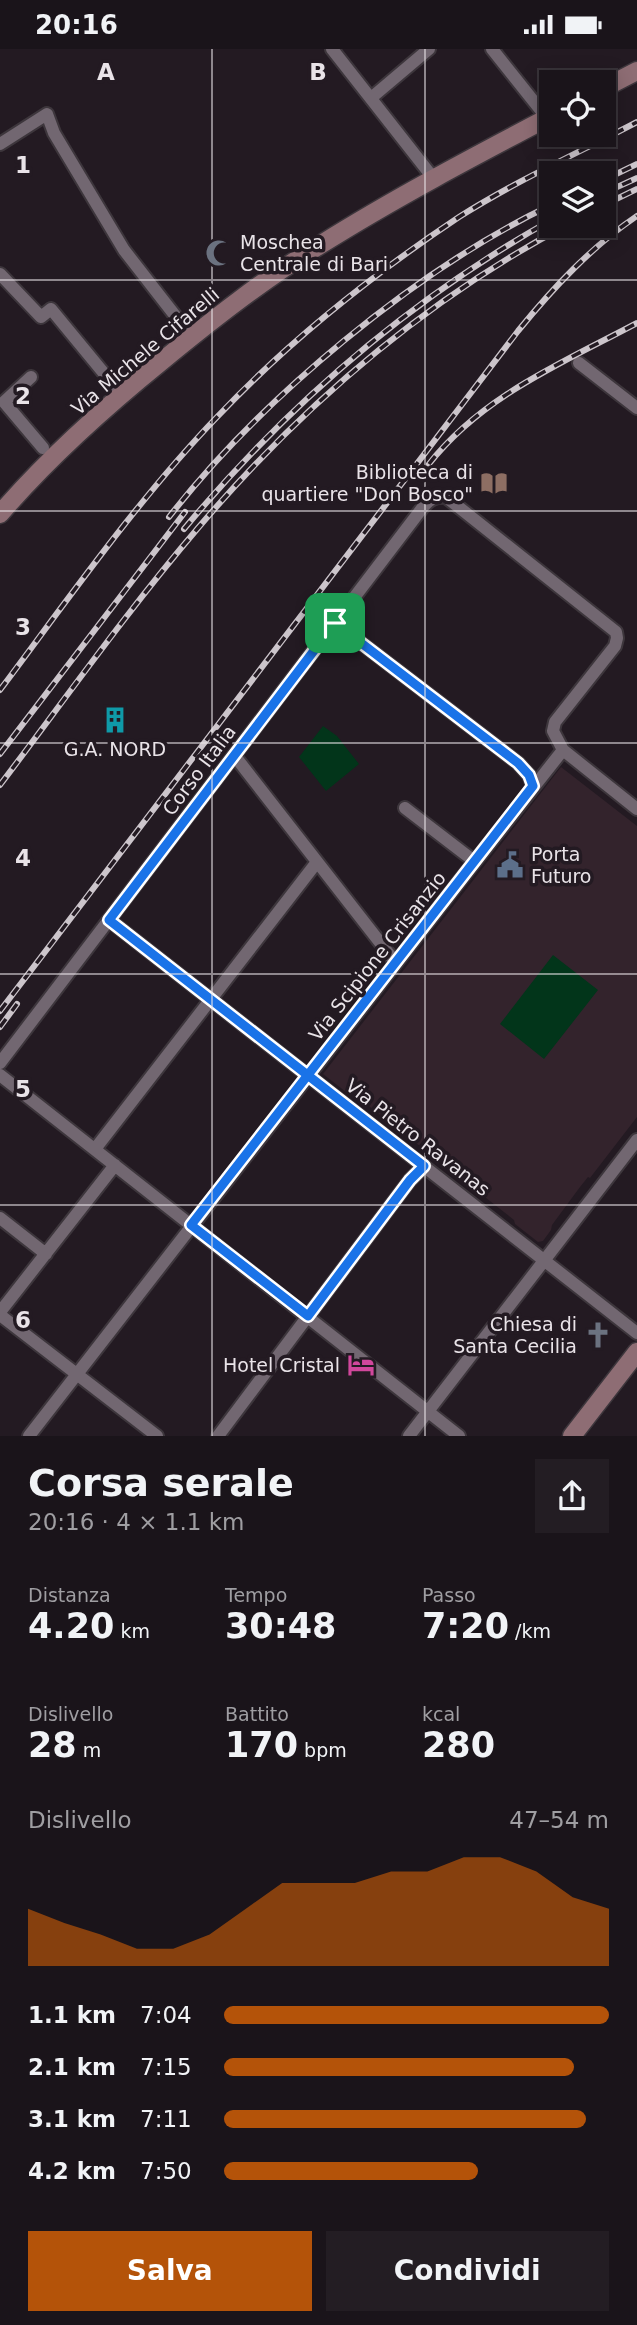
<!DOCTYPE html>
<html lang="it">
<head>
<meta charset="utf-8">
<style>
	:root { --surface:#1a141a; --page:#231d23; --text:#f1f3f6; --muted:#9f9ea2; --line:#383339; --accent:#b45309 }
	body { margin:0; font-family:"DejaVu Sans",sans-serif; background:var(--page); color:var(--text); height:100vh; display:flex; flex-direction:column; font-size:26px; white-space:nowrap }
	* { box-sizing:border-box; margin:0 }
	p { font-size:23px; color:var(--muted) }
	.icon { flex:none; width:38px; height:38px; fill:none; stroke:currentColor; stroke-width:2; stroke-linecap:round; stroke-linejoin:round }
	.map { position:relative; height:1387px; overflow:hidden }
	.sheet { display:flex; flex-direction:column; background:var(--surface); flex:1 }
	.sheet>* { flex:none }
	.tools { position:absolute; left:539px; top:21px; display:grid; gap:14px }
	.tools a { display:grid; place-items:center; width:77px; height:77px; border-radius:0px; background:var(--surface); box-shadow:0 4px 18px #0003,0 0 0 2px var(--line); font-size:35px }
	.pin { position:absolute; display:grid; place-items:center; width:60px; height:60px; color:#fff; margin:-30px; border-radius:14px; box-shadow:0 4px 10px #0006 }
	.round { display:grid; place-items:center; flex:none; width:74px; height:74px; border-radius:0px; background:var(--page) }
	.head { display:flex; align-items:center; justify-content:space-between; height:119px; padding:0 28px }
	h1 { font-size:38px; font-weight:800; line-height:52px }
	.metrics { display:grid; grid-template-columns:repeat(3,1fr); gap:10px; height:119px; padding:7px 28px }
	.metrics div { display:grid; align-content:center }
	.metrics b { font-size:35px; font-weight:800 }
	.metrics small { font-size:19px; font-weight:400 }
	.metrics p { font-size:19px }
	.chart { height:196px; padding:14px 28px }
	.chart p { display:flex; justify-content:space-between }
	.chart svg { width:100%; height:126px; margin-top:7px; fill:var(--accent); opacity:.7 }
	.cta { display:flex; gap:14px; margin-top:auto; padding:14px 28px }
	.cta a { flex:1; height:80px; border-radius:0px; background:var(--accent); color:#fff; font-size:28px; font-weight:800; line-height:80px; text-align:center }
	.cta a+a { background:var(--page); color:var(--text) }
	ul { padding:0 28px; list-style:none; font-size:23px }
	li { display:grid; grid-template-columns:112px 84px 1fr; align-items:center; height:52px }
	li i { height:18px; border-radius:9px; background:var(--accent) }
	.status { display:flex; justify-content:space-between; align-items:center; height:49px; padding:0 35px; background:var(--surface); direction:ltr }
	.status svg { height:19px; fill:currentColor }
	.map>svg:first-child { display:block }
	.industrial { fill:#33232c }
	.green { fill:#02351a }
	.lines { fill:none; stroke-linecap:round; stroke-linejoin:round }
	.street-casing { stroke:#3d363c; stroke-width:16 }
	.secondary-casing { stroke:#3d363c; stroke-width:21 }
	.street { stroke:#726771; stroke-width:12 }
	.secondary { stroke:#8e6d74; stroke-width:18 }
	.rail-casing { stroke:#ccc5cb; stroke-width:6 }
	.rail { stroke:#231a22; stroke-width:3.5; stroke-dasharray:10; stroke-linecap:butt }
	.route-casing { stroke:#fff; stroke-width:14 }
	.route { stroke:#1a73e8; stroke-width:9 }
	.grid { fill:none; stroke:#e9e3e8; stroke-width:2; stroke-opacity:0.55 }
	.labels { text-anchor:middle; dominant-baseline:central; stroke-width:7; stroke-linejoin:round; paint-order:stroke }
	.poi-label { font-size:19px; fill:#e9e3e8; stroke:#231a22; text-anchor:end }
	.street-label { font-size:19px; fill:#e9e3e8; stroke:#231a22 }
	.grid-label { font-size:23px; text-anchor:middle; font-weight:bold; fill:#e9e3e8; stroke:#231a22; stroke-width:7; stroke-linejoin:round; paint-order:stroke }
</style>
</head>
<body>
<div class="status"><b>20:16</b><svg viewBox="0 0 49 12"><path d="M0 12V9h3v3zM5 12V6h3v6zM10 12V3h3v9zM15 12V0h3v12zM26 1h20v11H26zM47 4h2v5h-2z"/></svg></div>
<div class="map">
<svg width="637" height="1387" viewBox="0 0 637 1387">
	<rect width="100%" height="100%" fill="#231a22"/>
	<path class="industrial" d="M 561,718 L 637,777 L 637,1068 L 590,1129 L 588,1128 L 580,1138 L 552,1176 L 551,1181 L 543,1192 L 538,1193 L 515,1175 L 514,1171 L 351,1043 L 346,1043 L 323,1025 Z"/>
	<path class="green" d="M 323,677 L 337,687 L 359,715 L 326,742 L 299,708 Z
		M 553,906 L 598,941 L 544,1010 L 500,975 Z"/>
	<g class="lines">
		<g class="street-casing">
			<path id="street" d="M 332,0 L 434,130
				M 492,0 L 547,69
				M 371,49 L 429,0
				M 0,95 L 47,65 L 54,84 L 124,201 L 191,287
				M 0,225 L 41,268 L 51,260 L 121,345
				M 579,314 L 637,359
				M 31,328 L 4,353 L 43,399
				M 335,574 L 518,714 L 529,726 L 533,737
				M 234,706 L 396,914
				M 405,759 L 474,812
				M 109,871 L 637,1284
				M 0,1014 L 423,458 C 430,450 435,447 446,448 L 616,583 L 617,589 L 615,597 L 555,673 L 553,682 L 563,701 L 637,760
				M 0,1026 L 459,1387
				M 95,1100 L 317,813
				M 0,1169 L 46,1205
				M 0,1263 L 115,1116
				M 0,1266 L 157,1387
				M 29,1387 L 461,830 L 563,701
				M 218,1387 L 410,1131 L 424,1117
				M 409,1387 L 637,1091"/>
		</g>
		<g class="secondary-casing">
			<path id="secondary" d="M 604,39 L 637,22
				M 0,465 C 48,409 104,359 162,312 C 212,271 264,230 320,196 C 395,149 473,108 551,67
				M 572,1387 L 637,1303"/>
		</g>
		<use href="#street" class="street"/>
		<use href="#secondary" class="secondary"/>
		<g class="rail-casing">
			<path id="rail" d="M 604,131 L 637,115
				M 604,144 L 637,129
				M 604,156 L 637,140
				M 429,415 C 482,347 562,314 637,274
				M 169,468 C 262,349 415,221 551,156
				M 184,480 C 288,355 409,251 551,171
				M 0,641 C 69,549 138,450 218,367 C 290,291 372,226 459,168 C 516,132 578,104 637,73
				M 0,705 L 185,463
				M 0,736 C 65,650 128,561 198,479 C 301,358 424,252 565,177
				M 0,962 L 518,282 C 553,239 591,198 637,167
				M 0,978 L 17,955"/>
		</g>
		<use href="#rail" class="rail"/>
	</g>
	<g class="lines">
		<g class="route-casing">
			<path id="route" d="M 335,574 L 109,871 L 424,1117 L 410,1131 L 308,1267 L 191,1176 L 533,737 L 529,726 L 518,714 L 335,574"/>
		</g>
		<use href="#route" class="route"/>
	</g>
	<path class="grid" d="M 212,0 L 212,1387M 425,0 L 425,1387M 0,231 L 637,231M 0,462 L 637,462M 0,694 L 637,694M 0,925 L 637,925M 0,1156 L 637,1156"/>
	<defs>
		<g id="mosque-bare" transform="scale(2.1)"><path d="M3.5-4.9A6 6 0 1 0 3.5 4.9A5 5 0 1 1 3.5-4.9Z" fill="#6b7280" stroke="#231a22" stroke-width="2.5" paint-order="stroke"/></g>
		<g id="library-bare" transform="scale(2.1)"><path d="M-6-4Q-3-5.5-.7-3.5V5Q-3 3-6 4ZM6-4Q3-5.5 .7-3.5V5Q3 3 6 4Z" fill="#8d6e63" stroke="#231a22" stroke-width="2.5" paint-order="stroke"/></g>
		<g id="building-bare" transform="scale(2.1)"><path d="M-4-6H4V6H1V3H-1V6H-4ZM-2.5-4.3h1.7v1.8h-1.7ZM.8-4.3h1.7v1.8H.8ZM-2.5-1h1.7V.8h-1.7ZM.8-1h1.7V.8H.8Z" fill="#0f9aa8" stroke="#231a22" stroke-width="2.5" paint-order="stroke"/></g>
		<g id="civic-bare" transform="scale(2.1)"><path d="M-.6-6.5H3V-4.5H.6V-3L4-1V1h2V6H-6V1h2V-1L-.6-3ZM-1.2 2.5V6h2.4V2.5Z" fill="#5c6f8a" stroke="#231a22" stroke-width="2.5" paint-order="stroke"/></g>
		<g id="church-bare" transform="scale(2.1)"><path d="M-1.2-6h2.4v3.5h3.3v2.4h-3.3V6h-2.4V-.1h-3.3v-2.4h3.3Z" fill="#6b7280" stroke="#231a22" stroke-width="2.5" paint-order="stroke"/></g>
		<g id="hotel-bare" transform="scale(2.1)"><path d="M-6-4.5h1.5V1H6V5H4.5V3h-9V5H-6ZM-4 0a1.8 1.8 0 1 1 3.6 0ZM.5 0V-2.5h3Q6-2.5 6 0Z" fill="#d1479c" stroke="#231a22" stroke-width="2.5" paint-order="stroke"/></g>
	</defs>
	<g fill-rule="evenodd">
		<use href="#mosque-bare" x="219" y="204"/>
		<use href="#library-bare" x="494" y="434"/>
		<use href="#building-bare" x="115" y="671"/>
		<use href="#civic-bare" x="510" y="816"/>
		<use href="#church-bare" x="598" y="1286"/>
		<use href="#hotel-bare" x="361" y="1316"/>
	</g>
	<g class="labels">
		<g class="poi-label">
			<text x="240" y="193" text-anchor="start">Moschea<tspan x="240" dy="22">Centrale di Bari</tspan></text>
			<text x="473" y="423">Biblioteca di<tspan x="473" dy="22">quartiere "Don Bosco"</tspan></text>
			<text x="115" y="700" text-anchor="middle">G.A. NORD</text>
			<text x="531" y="805" text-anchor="start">Porta<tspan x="531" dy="22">Futuro</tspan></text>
			<text x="577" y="1275">Chiesa di<tspan x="577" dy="22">Santa Cecilia</tspan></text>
			<text x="340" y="1316">Hotel Cristal</text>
		</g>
		<g class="street-label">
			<text transform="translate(145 302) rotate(-40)">Via Michele Cifarelli</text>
			<text transform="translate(199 721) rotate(-53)">Corso Italia</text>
			<text transform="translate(377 907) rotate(-52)">Via Scipione Crisanzio</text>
			<text transform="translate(418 1088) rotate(38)">Via Pietro Ravanas</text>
		</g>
	</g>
	<g class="grid-label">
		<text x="106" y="31">A</text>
		<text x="318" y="31">B</text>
		<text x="23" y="124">1</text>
		<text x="23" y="355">2</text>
		<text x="23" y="586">3</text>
		<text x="23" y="817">4</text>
		<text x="23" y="1048">5</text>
		<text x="23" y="1279">6</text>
	</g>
</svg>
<div class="tools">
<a><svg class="icon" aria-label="locate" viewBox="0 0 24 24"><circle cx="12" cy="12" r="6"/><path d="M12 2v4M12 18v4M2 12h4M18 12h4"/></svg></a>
<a><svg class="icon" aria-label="layers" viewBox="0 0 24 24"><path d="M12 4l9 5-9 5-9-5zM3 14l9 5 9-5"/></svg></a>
</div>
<div class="pin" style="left:335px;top:574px;background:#1e9e55"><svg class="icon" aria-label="arrive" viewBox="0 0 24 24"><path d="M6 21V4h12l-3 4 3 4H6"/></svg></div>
</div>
<section class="sheet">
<div class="head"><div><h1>Corsa serale</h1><p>20:16 · 4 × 1.1 km</p></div><a class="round"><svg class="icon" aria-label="share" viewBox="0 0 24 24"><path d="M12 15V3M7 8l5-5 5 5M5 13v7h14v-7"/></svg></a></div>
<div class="metrics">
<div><p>Distanza</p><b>4.20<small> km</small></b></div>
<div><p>Tempo</p><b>30:48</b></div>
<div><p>Passo</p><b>7:20<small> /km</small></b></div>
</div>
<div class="metrics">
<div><p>Dislivello</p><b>28<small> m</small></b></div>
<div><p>Battito</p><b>170<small> bpm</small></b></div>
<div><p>kcal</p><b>280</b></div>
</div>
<div class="chart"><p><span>Dislivello</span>47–54 m</p>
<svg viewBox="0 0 160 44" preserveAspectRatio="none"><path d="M0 44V24L10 29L20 33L30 38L40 38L50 33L60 24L70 15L80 15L90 15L100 11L110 11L120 6L130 6L140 11L150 20L160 24V44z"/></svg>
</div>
<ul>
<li><b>1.1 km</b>7:04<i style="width:100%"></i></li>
<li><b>2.1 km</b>7:15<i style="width:91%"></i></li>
<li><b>3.1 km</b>7:11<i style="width:94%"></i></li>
<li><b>4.2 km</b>7:50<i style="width:66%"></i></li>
</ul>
<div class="cta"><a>Salva</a><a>Condividi</a></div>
</section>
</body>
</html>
